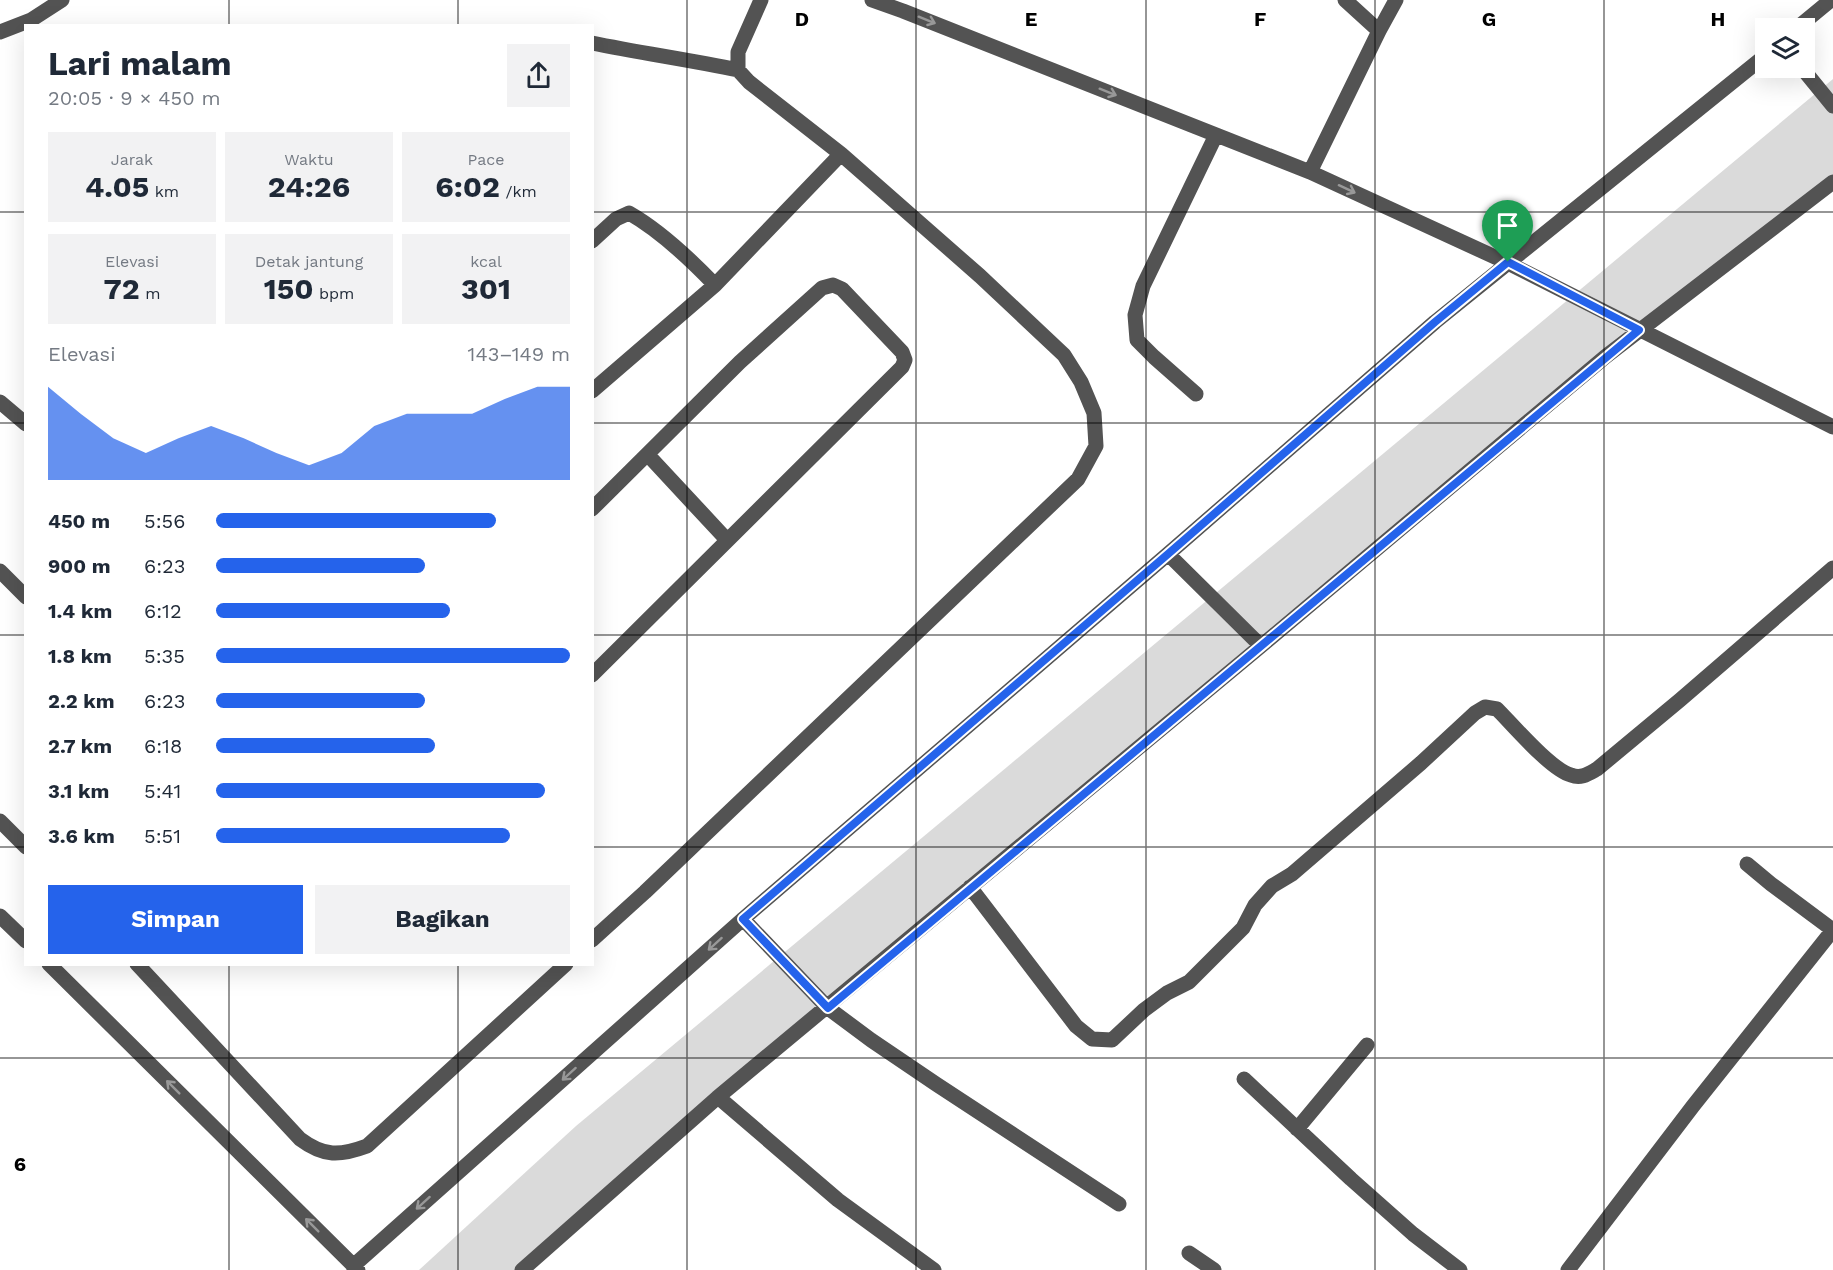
<!DOCTYPE html>
<html lang="id">
<head>
<meta charset="utf-8">
<style>
	:root { --surface:#fff; --page:#f2f2f3; --text:#1f2937; --muted:#747a83; --accent:#2563eb }
	body { margin:0; font-family:"Work Sans",sans-serif; background:var(--page); color:var(--text); height:100vh; display:flex; flex-direction:column; font-size:22px; white-space:nowrap }
	* { box-sizing:border-box; margin:0 }
	p { font-size:20px; color:var(--muted) }
	.icon { flex:none; width:33px; height:33px; fill:none; stroke:currentColor; stroke-width:2; stroke-linecap:round; stroke-linejoin:round }
	.map { position:relative; flex:1; overflow:hidden }
	.panel { position:absolute; left:24px; top:24px; width:570px; height:942px; display:flex; flex-direction:column; background:var(--surface); border-radius:0px; box-shadow:0 6px 24px #0002 }
	.panel>* { flex:none }
	.tools { position:absolute; left:1755px; top:18px; display:grid; gap:12px }
	.tools a { display:grid; place-items:center; width:60px; height:60px; border-radius:0px; background:var(--surface); box-shadow:0 6px 24px #0002; font-size:30px }
	.pin { position:absolute; display:grid; place-items:center; width:51px; height:51px; color:#fff; margin:-62px -26px; border-radius:50% 50% 50% 0; rotate:-45deg; box-shadow:0 0 6px #0007 }
	.pin .icon { rotate:45deg }
	.round { display:grid; place-items:center; flex:none; width:63px; height:63px; border-radius:0px; background:var(--page) }
	.summary { display:flex; align-items:center; justify-content:space-between; height:102px; padding:0 24px }
	h1 { font-size:33px; font-weight:700; line-height:45px }
	.metrics { display:grid; grid-template-columns:repeat(3,1fr); gap:9px; height:102px; padding:6px 24px }
	.metrics div { display:grid; align-content:center; border-radius:0px; background:var(--page); text-align:center }
	.metrics b { font-size:30px; font-weight:700 }
	.metrics small { font-size:16px; font-weight:400 }
	.metrics p { font-size:16px }
	.chart { height:168px; padding:12px 24px }
	.chart p { display:flex; justify-content:space-between }
	.chart svg { width:100%; height:108px; margin-top:6px; fill:var(--accent); opacity:.7 }
	.primary-button { display:flex; gap:12px; margin-top:auto; padding:12px 24px }
	.primary-button a { flex:1; height:69px; border-radius:0px; background:var(--accent); color:#fff; font-size:24px; font-weight:700; line-height:69px; text-align:center }
	.primary-button a+a { background:var(--page); color:var(--text) }
	ul { padding:0 24px; list-style:none; font-size:20px }
	li { display:grid; grid-template-columns:96px 72px 1fr; align-items:center; height:45px }
	li i { height:15px; border-radius:8px; background:var(--accent) }
	.map>svg:first-child { display:block }
	.green { fill:#dadada }
	.lines { fill:none; stroke-linecap:round; stroke-linejoin:round }
	.minor { stroke:#535353; stroke-width:15 }
	.oneway { stroke:#989898 }
	.route-casing { stroke:#fff; stroke-width:12 }
	.route { stroke:#2563eb; stroke-width:8 }
	.grid { fill:none; stroke:#000; stroke-width:1.5; stroke-opacity:0.55 }
	.grid-label { font-size:20px; text-anchor:middle; font-weight:bold; fill:#000; stroke:#fff; stroke-width:5; stroke-linejoin:round; paint-order:stroke }
</style>
</head>
<body>
<div class="map">
<svg width="1833" height="1270" viewBox="0 0 1833 1270">
	<rect width="100%" height="100%" fill="#fff"/>
	<path class="green" d="M 1833,79 L 1833,177 L 520,1270 L 419,1270 L 576,1126 Z"/>
	<g class="lines">
		<path class="minor" d="M 872,0 L 903,11 L 1310,172 L 1508,263 L 1833,427
			M 1345,0 L 1379,31
			M 1797,28 L 1831,0
			M 0,32 L 31,20 L 62,0
			M 592,43 C 641,53 690,60 738,70
			M 1802,68 L 1833,106
			M 1310,172 L 1379,31 L 1396,0
			M 592,241 L 616,219 L 629,213 C 659,230 691,260 715,285
			M 592,391 L 715,285 L 841,154
			M 1196,394 L 1154,357 L 1137,340 L 1135,315 L 1143,286 L 1216,135
			M 0,402 L 26,424
			M 648,455 L 727,540
			M 592,509 L 740,362 L 822,288 L 833,285 L 842,289 L 902,352 L 905,360 L 902,367 L 592,675
			M 1168,554 L 1261,646
			M 0,571 L 26,597
			M 0,821 L 26,847
			M 970,887 L 1076,1026 L 1092,1039 L 1112,1040 L 1144,1010 L 1167,993 L 1189,982 L 1243,928 L 1255,905 L 1272,886 L 1292,874 L 1421,763 L 1475,713 L 1485,707 L 1497,709 C 1512,724 1551,770 1571,775 C 1581,779 1588,774 1597,769 L 1680,700 L 1833,568
			M 0,916 L 26,941
			M 743,919 L 828,1008 L 871,1040 L 936,1084 L 1119,1204
			M 592,940 L 645,892 L 1078,479 L 1096,446 L 1094,413 L 1081,382 L 1064,355 L 980,276 L 841,154 L 749,82 L 738,70 L 738,52 L 761,0
			M 49,964 L 358,1270
			M 137,964 L 300,1139 C 324,1157 340,1156 367,1146 L 566,964
			M 1244,1079 L 1351,1179 L 1413,1234 L 1460,1270
			M 718,1097 L 838,1200 L 934,1270
			M 1297,1129 L 1367,1045
			M 1189,1253 L 1214,1270
			M 353,1266 L 743,919 L 1168,554 L 1435,322 L 1766,55
			M 522,1270 L 718,1097 L 1261,646 L 1605,357 L 1833,182
			M 1568,1270 L 1693,1106 L 1833,930 L 1771,884 L 1747,864"/>
	</g>
	<defs><path id="oneway-shaft" d="M-6 0H5M1.5-3L5.5 0L1.5 3" fill="none" stroke-width="1.6" stroke-linecap="round" stroke-linejoin="round" transform="scale(1.5)"/></defs>
	<g class="oneway">
		<use href="#oneway-shaft" transform="translate(927 20) rotate(22)"/>
		<use href="#oneway-shaft" transform="translate(1108 92) rotate(22)"/>
		<use href="#oneway-shaft" transform="translate(1347 189) rotate(25)"/>
		<use href="#oneway-shaft" transform="translate(715 944) rotate(138)"/>
		<use href="#oneway-shaft" transform="translate(569 1074) rotate(138)"/>
		<use href="#oneway-shaft" transform="translate(173 1087) rotate(-135)"/>
		<use href="#oneway-shaft" transform="translate(423 1203) rotate(138)"/>
		<use href="#oneway-shaft" transform="translate(312 1225) rotate(-135)"/>
	</g>
	<g class="lines">
		<g class="route-casing">
			<path id="route" d="M 1508,262 L 1639,330 L 828,1008 L 743,919 L 1168,554 L 1435,322 Z"/>
		</g>
		<use href="#route" class="route"/>
	</g>
	<path class="grid" d="M 229,0 L 229,26M 458,0 L 458,26M 687,0 L 687,1270M 916,0 L 916,1270M 1146,0 L 1146,1270M 1375,0 L 1375,1270M 1604,0 L 1604,1270M 0,212 L 26,212M 592,212 L 1833,212M 0,423 L 26,423M 592,423 L 1833,423M 0,635 L 26,635M 592,635 L 1833,635M 0,847 L 26,847M 592,847 L 1833,847M 229,964 L 229,1270M 458,964 L 458,1270M 0,1058 L 1833,1058"/>
	<g class="grid-label">
		<text x="802" y="26">D</text>
		<text x="1031" y="26">E</text>
		<text x="1260" y="26">F</text>
		<text x="1489" y="26">G</text>
		<text x="1718" y="26">H</text>
		<text x="20" y="1171">6</text>
	</g>
</svg>
<div class="tools">
<a><svg class="icon" aria-label="layers" viewBox="0 0 24 24"><path d="M12 4l9 5-9 5-9-5zM3 14l9 5 9-5"/></svg></a>
</div>
<div class="pin" style="left:1508px;top:262px;background:#1e9e55"><svg class="icon" aria-label="arrive" viewBox="0 0 24 24"><path d="M6 21V4h12l-3 4 3 4H6"/></svg></div>
<section class="panel">
<div class="summary"><div><h1>Lari malam</h1><p>20:05 · 9 × 450 m</p></div><a class="round"><svg class="icon" aria-label="share" viewBox="0 0 24 24"><path d="M12 15V3M7 8l5-5 5 5M5 13v7h14v-7"/></svg></a></div>
<div class="metrics">
<div><p>Jarak</p><b>4.05<small> km</small></b></div>
<div><p>Waktu</p><b>24:26</b></div>
<div><p>Pace</p><b>6:02<small> /km</small></b></div>
</div>
<div class="metrics">
<div><p>Elevasi</p><b>72<small> m</small></b></div>
<div><p>Detak jantung</p><b>150<small> bpm</small></b></div>
<div><p>kcal</p><b>301</b></div>
</div>
<div class="chart"><p><span>Elevasi</span>143–149 m</p>
<svg viewBox="0 0 160 44" preserveAspectRatio="none"><path d="M0 44V6L10 17L20 27L30 33L40 27L50 22L60 27L70 33L80 38L90 33L100 22L110 17L120 17L130 17L140 11L150 6L160 6V44z"/></svg>
</div>
<ul>
<li><b>450 m</b>5:56<i style="width:79%"></i></li>
<li><b>900 m</b>6:23<i style="width:59%"></i></li>
<li><b>1.4 km</b>6:12<i style="width:66%"></i></li>
<li><b>1.8 km</b>5:35<i style="width:100%"></i></li>
<li><b>2.2 km</b>6:23<i style="width:59%"></i></li>
<li><b>2.7 km</b>6:18<i style="width:62%"></i></li>
<li><b>3.1 km</b>5:41<i style="width:93%"></i></li>
<li><b>3.6 km</b>5:51<i style="width:83%"></i></li>
</ul>
<div class="primary-button"><a>Simpan</a><a>Bagikan</a></div>
</section>
</div>
</body>
</html>
